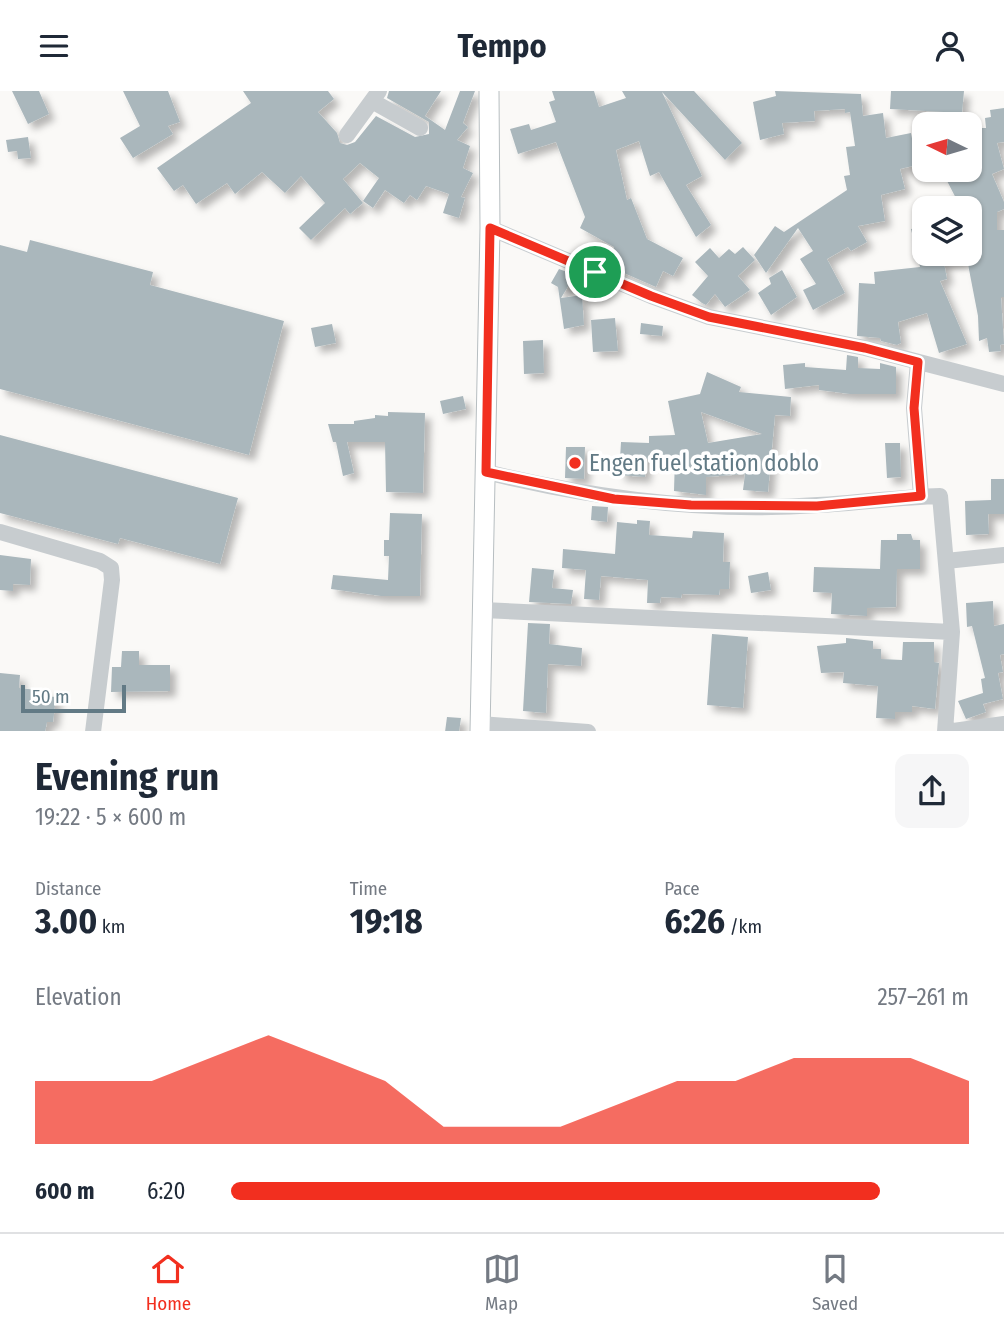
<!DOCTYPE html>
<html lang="en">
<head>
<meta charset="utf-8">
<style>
	:root { --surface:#fff; --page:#f6f6f7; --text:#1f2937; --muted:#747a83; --line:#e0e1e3; --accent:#f22f1f }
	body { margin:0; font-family:"Fira Sans Condensed",sans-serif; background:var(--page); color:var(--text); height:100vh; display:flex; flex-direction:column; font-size:26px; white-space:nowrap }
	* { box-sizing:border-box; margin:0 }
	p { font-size:23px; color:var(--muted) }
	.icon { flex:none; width:38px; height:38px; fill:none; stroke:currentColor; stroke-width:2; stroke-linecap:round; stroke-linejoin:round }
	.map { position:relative; height:640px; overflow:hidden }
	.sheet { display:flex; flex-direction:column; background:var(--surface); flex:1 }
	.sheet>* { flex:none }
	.needle { width:46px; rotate:275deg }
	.controls { position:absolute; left:912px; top:21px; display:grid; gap:14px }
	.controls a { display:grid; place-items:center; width:70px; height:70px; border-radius:14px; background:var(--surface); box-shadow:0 2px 5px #0004; font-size:35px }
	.scale { position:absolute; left:21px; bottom:18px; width:105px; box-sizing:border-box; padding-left:7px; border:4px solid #627a85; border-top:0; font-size:19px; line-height:24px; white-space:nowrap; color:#627a85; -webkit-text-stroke:5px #fff; paint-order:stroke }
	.pin { position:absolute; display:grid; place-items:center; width:60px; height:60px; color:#fff; margin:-30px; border:4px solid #fff; border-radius:50%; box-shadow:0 2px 7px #0007 }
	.round { display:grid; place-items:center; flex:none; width:74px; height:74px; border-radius:14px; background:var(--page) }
	.summary { display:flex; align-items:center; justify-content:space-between; height:119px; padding:0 35px }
	h1 { font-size:38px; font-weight:700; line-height:52px }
	.metrics { display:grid; grid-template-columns:repeat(3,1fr); gap:10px; height:119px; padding:7px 35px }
	.metrics div { display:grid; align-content:center }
	.metrics b { font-size:35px; font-weight:700 }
	.metrics small { font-size:19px; font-weight:400 }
	.metrics p { font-size:19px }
	.chart { height:196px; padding:14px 35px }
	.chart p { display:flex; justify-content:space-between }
	.chart svg { width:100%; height:126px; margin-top:7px; fill:var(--accent); opacity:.7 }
	ul { padding:0 35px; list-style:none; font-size:23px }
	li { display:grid; grid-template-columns:112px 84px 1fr; align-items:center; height:52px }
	li i { height:18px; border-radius:9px; background:var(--accent) }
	header { display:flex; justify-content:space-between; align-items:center; height:91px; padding:0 35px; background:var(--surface); font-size:32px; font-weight:700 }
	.tab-bar { display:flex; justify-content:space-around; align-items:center; height:98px; border-top:2px solid var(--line); background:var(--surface); font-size:19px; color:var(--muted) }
	.tab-bar a { display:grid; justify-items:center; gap:4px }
	.tab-bar .current { color:var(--accent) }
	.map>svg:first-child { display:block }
	.building { fill:#aab7bc; fill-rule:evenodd; filter:url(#shadow) }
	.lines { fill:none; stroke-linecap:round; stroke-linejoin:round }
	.major-casing { stroke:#b7bec1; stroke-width:21 }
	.minor { stroke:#c7cccf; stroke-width:16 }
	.major { stroke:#fff; stroke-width:19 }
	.route-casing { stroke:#fff; stroke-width:14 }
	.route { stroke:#f22f1f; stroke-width:9 }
	.poi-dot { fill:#f22f1f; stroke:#fff; stroke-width:2.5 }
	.labels { text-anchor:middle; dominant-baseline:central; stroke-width:7; stroke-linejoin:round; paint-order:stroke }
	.poi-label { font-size:23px; fill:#627a85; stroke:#fff; text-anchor:start }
</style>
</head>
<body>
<header><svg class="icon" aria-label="menu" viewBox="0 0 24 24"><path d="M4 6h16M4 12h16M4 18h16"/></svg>Tempo<svg class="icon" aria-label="person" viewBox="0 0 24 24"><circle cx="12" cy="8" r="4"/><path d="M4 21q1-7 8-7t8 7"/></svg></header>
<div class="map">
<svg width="1004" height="641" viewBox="0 0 1004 641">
	<defs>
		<filter id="shadow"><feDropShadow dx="6" dy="6" stdDeviation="3.5" flood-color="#0004"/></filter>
	</defs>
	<rect width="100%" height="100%" fill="#faf9f7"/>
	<path class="building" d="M 12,0 L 39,0 L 49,23 L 28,33 Z
		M 123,0 L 168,0 L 180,31 L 168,35 L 173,43 L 133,67 L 120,47 L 140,35 Z
		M 243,0 L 328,0 L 334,8 L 318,21 L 337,42 L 340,52 L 347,54 L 355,51 L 376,25 L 415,46 L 429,43 L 429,31 L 387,7 L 389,0 L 441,0 L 425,25 L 445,39 L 460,0 L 475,0 L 463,32 L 468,36 L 457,49 L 470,55 L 463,77 L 473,82 L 461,106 L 465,107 L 459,127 L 443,122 L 449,103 L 426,95 L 417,109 L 410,104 L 404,112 L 385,99 L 373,117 L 363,110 L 379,87 L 360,72 L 343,88 L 363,112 L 350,123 L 345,117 L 311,149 L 299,137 L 325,112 L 301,85 L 285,102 L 262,81 L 235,103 L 227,92 L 196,113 L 183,94 L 174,100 L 157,77 L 251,12 Z
		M 552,0 L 594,0 L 599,16 L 626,7 L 622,0 L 694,0 L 742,52 L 725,69 L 662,1 L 702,85 L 686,94 L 711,134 L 696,146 L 659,81 L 650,85 L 639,50 L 616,59 L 627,109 L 631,107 L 647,148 L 683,167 L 673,185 L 663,180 L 656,196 L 608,175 L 614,156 L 580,137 L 585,126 L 556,51 L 518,63 L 510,38 L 529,33 L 531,39 L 556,31 L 549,11 L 555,9 Z
		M 775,0 L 861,3 L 863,25 L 883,22 L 886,47 L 911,42 L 917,74 L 900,78 L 905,98 L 881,104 L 885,130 L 858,135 L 867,151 L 851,160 L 848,156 L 827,168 L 845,202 L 813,219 L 803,199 L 816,193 L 800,168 L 813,160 L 798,137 L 766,182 L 754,164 L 775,135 L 784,141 L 847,99 L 844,85 L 850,84 L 846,56 L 855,55 L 850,21 L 845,22 L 845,18 L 814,20 L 815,30 L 782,32 L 784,43 L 760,49 L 753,11 L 776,5 Z
		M 891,0 L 964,0 L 962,22 L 890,18 Z
		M 1004,17 L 1004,51 L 997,52 L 1004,78 L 992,83 L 1004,111 L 1004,118 L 997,121 L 997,139 L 1004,139 L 1004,206 L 1001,206 L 1004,253 L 1000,254 L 1001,260 L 989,261 L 987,247 L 979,250 L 978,225 L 966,163 L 970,163 L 970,117 L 961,117 L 944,84 L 955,79 L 970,79 L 970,37 L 986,37 L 985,27 L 991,26 L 990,19 Z
		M 28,46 L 31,67 L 18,68 L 17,60 L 8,61 L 6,49 Z
		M 924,135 L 924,163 L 964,163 L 964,170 L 944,172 L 947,188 L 940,190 L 967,253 L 939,262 L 927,222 L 898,231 L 901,252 L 897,254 L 881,250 L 880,247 L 857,245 L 859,192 L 875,193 L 874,181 L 920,176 L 911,138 Z
		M 30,149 L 153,181 L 150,194 L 284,230 L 249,364 L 0,298 L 0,154 L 27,161 Z
		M 743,156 L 755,169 L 738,185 L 750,199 L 725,216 L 715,203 L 706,214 L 702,212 L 692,204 L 708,185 L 695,171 L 710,157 L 719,167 L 729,158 L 735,163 Z
		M 559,178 L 575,184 L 561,207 L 582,204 L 584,234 L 564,238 L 558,196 L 551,192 Z
		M 782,179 L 797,206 L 771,224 L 758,202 L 771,193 L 769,187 Z
		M 615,227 L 618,260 L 593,261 L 591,229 Z
		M 641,232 L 663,235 L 662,245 L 640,243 Z
		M 332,233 L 336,252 L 315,256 L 311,237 Z
		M 543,249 L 544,282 L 524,283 L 523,250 Z
		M 847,264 L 858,266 L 858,277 L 880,278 L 880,272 L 896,276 L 896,303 L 850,303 L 819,299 L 819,294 L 785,298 L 783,274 L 805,272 L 805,276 L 846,279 Z
		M 707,281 L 741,296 L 739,301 L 791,306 L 790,325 L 775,324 L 768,401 L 743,399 L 745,383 L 706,386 L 706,404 L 674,400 L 675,366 L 646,368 L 645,386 L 619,384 L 621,351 L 649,352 L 649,345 L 675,344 L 668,310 L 700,303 ZM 701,321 L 762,343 L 708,352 Z
		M 463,305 L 466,318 L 443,323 L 440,310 Z
		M 388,321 L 425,322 L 423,402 L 386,401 L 385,351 L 347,351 L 354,382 L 343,385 L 336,351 L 333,351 L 328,333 L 354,333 L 354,330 L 375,327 L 375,324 L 388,325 Z
		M 0,344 L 238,407 L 220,473 L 120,447 L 118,453 L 0,422 Z
		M 885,352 L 900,352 L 901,386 L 887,387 Z
		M 566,356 L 585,356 L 584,388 L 565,387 Z
		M 991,388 L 1004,388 L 1004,423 L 988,423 L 989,443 L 966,444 L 965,410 L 991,409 Z
		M 592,415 L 608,416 L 607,431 L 591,429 Z
		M 390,422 L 422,423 L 420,505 L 381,505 L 331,498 L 333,484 L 388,489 L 389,465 L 384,465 L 384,449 L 389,449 Z
		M 637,429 L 650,430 L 649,444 L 692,447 L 693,440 L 724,442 L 723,471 L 730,471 L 729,498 L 720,498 L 719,504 L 682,503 L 681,507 L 661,506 L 660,512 L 647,512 L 648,489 L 601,485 L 599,509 L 584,508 L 586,479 L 562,477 L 563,458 L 615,463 L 617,431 L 637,433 Z
		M 897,443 L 911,443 L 913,449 L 920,449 L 920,478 L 897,478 L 896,516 L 867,517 L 867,525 L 831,523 L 832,502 L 813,501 L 814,476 L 880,478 L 881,449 L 897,449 Z
		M 0,464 L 31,468 L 30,494 L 13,493 L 13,500 L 0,499 Z
		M 532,477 L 554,479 L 552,497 L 573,499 L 571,513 L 529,511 Z
		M 768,481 L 771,499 L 751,502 L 748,485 Z
		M 993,510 L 994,535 L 1004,533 L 1004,563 L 1000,564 L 1003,581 L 998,582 L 1003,608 L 983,613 L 986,621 L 966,628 L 958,610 L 983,602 L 981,588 L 985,587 L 972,535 L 967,536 L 966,512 Z
		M 528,532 L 550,533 L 549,553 L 582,557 L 581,575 L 548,573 L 546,622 L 523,620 Z
		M 712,543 L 748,546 L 743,617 L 707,614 Z
		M 846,547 L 873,550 L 873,558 L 881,558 L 881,568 L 902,569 L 903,551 L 934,551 L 934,571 L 939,572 L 935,618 L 912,615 L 912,621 L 895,621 L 895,628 L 876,627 L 878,595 L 843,592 L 844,581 L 821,582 L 817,555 L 846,552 Z
		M 122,560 L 139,560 L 139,574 L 170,574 L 170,600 L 111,601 L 112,576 L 121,576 Z
		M 0,582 L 20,584 L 19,597 L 46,600 L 46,605 L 56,606 L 53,631 L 47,631 L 45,641 L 0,641 Z
		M 447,626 L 461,627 L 459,641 L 445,641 Z"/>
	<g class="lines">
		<g class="major-casing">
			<path id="major" d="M 480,641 L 490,137 L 489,0"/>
		</g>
		<path class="minor" d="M 372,10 L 420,37
			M 347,44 L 379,0
			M 490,137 L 651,205 L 709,226 L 865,257 L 1004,293
			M 918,271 L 914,317 L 921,405
			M 486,381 C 595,408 706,422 818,414 C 859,412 899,406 940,405 L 952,541 L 945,641
			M 0,441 L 100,470 L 111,477 L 112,489 L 93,641
			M 946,470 L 1004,464
			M 483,519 L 952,541
			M 480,633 L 588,641
			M 946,641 L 1004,633"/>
		<use href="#major" class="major"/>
	</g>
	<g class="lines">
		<g class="route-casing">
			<path id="route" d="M 490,137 L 651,205 L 709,226 L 865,257 L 918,271 L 914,317 L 921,405 L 817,415 L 691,414 L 614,408 L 486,381 Z"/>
		</g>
		<use href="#route" class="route"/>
	</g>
	<circle class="poi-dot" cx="575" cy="372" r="7"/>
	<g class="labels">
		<g class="poi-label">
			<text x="589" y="372">Engen fuel station doblo</text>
		</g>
	</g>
</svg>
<div class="controls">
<a><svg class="needle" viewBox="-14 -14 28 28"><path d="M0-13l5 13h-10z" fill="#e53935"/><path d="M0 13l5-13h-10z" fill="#747a83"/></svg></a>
<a><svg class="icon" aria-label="layers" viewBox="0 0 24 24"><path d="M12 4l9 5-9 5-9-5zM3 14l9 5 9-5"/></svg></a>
</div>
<div class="scale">50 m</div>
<div class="pin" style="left:595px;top:181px;background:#1e9e55"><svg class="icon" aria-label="arrive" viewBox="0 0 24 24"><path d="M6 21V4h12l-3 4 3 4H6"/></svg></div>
</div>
<section class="sheet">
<div class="summary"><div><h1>Evening run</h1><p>19:22 · 5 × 600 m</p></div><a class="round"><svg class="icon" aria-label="share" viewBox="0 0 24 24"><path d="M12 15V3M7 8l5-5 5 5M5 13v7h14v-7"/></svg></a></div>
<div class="metrics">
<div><p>Distance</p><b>3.00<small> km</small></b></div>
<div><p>Time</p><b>19:18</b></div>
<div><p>Pace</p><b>6:26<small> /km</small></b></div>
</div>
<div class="chart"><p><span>Elevation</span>257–261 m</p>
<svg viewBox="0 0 160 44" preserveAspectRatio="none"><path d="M0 44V22L10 22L20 22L30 14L40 6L50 14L60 22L70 38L80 38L90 38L100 30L110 22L120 22L130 14L140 14L150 14L160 22V44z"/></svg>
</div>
<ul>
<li><b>600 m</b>6:20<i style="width:88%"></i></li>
</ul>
</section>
<nav class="tab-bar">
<a class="current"><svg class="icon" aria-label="home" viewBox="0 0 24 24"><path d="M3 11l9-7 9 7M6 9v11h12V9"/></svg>Home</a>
<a><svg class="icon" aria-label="map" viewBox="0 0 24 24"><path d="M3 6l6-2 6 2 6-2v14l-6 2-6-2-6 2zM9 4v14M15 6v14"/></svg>Map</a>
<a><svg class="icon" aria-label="saved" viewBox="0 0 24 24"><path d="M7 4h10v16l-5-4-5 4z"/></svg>Saved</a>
</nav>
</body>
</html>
